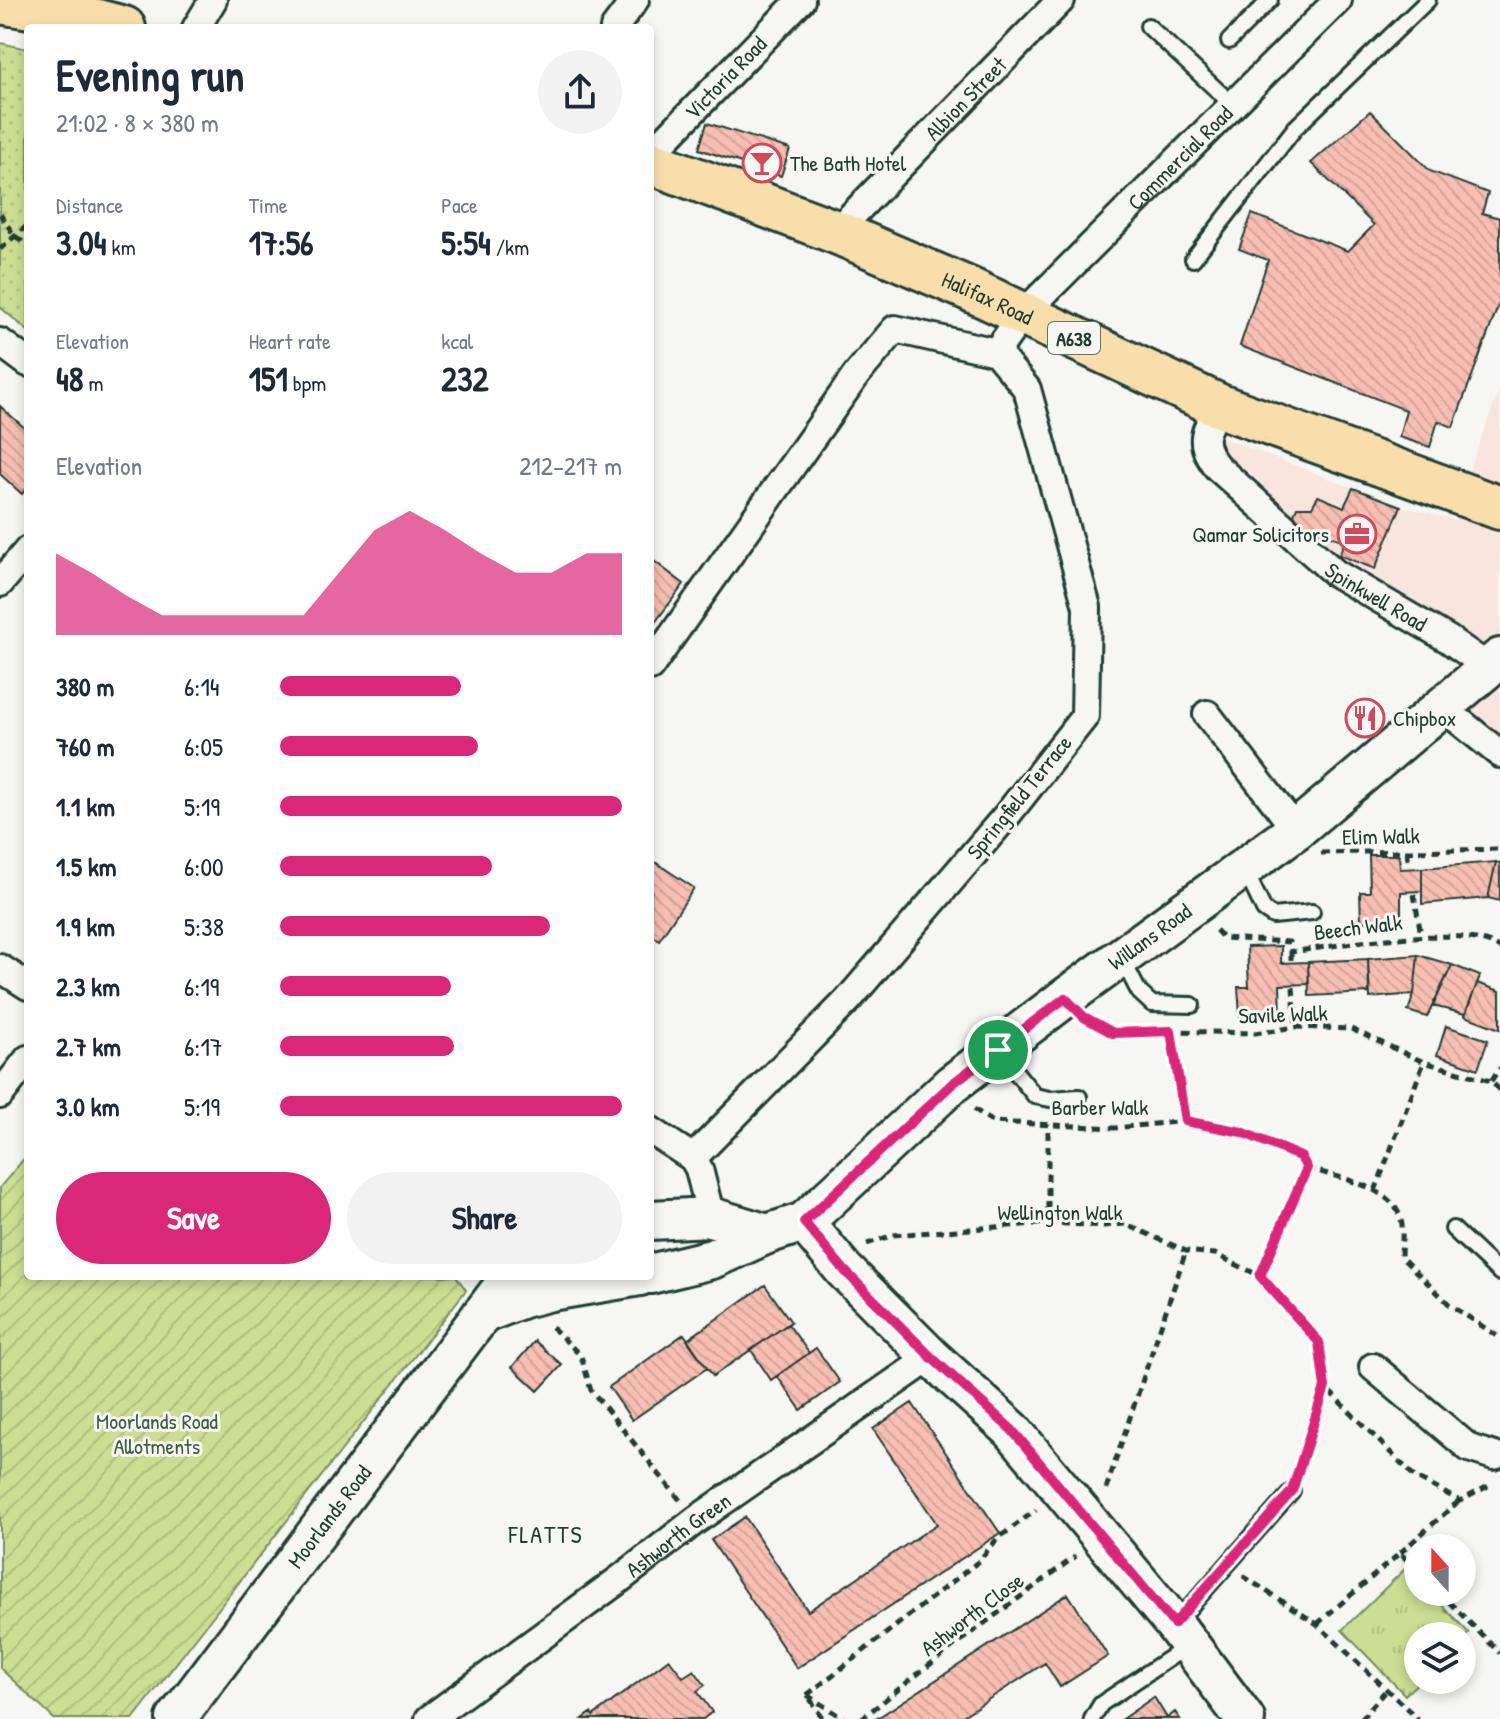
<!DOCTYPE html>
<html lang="en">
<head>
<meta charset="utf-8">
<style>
	:root { --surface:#fff; --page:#f2f2f3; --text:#1f2937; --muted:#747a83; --accent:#db2777 }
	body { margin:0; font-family:"Patrick Hand",sans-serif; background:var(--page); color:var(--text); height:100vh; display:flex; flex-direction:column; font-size:30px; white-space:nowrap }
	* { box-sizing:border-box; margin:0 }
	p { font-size:26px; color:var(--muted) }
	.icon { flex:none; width:44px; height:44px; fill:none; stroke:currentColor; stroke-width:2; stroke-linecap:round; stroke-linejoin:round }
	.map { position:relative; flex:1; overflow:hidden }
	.side { position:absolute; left:24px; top:24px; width:630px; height:1256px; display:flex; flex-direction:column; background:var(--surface); border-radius:8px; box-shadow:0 4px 12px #0003 }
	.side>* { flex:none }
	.needle { width:52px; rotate:339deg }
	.controls { position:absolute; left:1404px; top:1534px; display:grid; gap:16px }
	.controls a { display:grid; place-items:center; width:72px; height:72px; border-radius:50%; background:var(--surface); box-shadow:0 4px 12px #0003; font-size:40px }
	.pin { position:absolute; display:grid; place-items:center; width:68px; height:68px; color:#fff; margin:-34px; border:4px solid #fff; border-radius:50%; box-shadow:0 2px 8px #0007 }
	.round { display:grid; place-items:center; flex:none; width:84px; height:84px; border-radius:42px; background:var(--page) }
	.head { display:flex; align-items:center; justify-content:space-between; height:136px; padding:0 32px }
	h1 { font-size:44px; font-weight:800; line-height:60px }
	.metrics { display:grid; grid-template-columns:repeat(3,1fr); gap:12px; height:136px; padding:8px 32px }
	.metrics div { display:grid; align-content:center }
	.metrics b { font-size:34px; font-weight:800 }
	.metrics small { font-size:22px; font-weight:400 }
	.metrics p { font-size:22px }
	.chart { height:224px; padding:16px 32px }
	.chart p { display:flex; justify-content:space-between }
	.chart svg { width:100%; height:144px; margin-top:8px; fill:var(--accent); opacity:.7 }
	.button { display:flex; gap:16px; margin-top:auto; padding:16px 32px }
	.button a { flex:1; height:92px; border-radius:48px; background:var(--accent); color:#fff; font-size:32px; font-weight:800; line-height:92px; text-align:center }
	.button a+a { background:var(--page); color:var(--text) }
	ul { padding:0 32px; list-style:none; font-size:26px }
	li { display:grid; grid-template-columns:128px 96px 1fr; align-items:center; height:60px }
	li i { height:20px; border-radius:10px; background:var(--accent) }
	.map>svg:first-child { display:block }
	.built { fill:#f7e5de }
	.grass { fill:url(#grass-dots); stroke:#768e63; stroke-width:2 }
	.park { fill:url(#park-tufts); stroke:#768e63; stroke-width:2 }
	.garden { fill:url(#garden-furrows); stroke:#768e63; stroke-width:2 }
	.building { fill:url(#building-back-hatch); stroke:#1f3d34; stroke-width:2 }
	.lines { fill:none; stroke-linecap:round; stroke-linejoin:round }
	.lane-casing { stroke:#1f3d34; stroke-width:20 }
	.street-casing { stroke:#1f3d34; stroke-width:32 }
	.secondary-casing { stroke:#1f3d34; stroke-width:44 }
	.primary-casing { stroke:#1f3d34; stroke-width:48 }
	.path { stroke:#1f3d34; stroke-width:5; stroke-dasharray:8 6; stroke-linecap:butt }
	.lane { stroke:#f6f6f2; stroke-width:14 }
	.street { stroke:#f6f6f2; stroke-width:26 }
	.secondary { stroke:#f6f6f2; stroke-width:38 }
	.primary { stroke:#f8deab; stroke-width:42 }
	.route-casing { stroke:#fff; stroke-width:16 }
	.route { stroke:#db2777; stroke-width:10 }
	.labels { text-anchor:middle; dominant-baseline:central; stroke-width:6; stroke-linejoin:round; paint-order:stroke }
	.shield { fill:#f6f6f2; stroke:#60746d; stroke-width:2 }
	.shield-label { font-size:20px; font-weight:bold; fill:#1f3d34 }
	.street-label { font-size:22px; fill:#1f3d34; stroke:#f6f6f2 }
	.poi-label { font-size:22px; fill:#1f3d34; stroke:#f6f6f2; text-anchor:start }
	.park-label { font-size:22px; fill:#425d47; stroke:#f6f6f2 }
	.neighbourhood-label { font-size:24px; letter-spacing:2px; fill:#1f3d34; stroke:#f6f6f2 }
</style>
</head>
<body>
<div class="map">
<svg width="1500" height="1719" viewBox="0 0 1500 1719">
	<defs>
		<pattern id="grass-dots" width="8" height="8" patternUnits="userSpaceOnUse" patternTransform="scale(2)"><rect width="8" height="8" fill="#ccde92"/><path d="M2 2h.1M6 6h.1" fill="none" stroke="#afbf7e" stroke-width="1.8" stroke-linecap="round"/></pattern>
		<pattern id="park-tufts" width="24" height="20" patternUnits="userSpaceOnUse" patternTransform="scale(2)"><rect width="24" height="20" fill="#ccde92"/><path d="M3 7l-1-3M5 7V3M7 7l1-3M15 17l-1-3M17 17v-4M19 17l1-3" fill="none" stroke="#afbf7e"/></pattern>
		<pattern id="garden-furrows" width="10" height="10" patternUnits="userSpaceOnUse" patternTransform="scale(2)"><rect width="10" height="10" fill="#ccde92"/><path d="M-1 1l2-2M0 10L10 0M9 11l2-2" fill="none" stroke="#afbf7e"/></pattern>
		<pattern id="building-back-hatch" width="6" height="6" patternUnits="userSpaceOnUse" patternTransform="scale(2)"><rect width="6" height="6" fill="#f8beb1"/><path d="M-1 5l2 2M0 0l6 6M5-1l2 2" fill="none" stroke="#d4a499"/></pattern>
	</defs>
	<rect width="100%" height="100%" fill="#f6f6f2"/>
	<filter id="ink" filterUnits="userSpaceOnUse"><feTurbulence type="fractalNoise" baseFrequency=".0125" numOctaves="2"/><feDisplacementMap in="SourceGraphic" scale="16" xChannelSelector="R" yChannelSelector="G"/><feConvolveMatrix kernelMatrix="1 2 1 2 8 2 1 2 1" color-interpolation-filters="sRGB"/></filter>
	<g filter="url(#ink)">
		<path class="built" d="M 1500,388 L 1500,756 L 1442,707 L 1488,668 L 1335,573 L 1217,467 L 1204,431 L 1401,506 L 1455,520 L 1471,465 Z"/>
		<path class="grass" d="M 0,43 L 28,49 L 28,331 L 0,307 Z"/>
		<path class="park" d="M 1406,1568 L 1418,1580 L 1418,1592 L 1429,1592 L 1469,1633 L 1462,1640 L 1462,1636 L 1418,1636 L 1418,1680 L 1421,1680 L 1405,1695 L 1342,1630 Z"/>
		<path class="garden" d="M 28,1154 L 28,1276 L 456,1276 L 466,1290 L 133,1719 L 54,1719 L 0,1668 L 0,1187 Z"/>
		<path class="building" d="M 1370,111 L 1430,171 L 1488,193 L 1482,213 L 1500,218 L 1500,301 L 1453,427 L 1438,421 L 1430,447 L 1399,437 L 1406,410 L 1240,346 L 1268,260 L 1239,249 L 1252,214 L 1348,251 L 1374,225 L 1311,163 Z
			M 707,123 L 790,149 L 781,176 L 699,149 Z
			M 0,406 L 28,431 L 28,487 L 22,494 L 0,474 Z
			M 1353,488 L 1401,506 L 1375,569 L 1339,555 L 1345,541 L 1304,527 L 1299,524 L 1294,514 L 1297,507 L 1312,507 L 1318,496 L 1344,507 Z
			M 650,558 L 684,584 L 650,629 Z
			M 1369,855 L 1399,855 L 1400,869 L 1422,868 L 1422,891 L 1401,892 L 1401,921 L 1361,922 L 1360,892 L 1370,892 Z
			M 652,860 L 694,888 L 659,940 L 650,934 Z
			M 1496,862 L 1488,898 L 1422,904 L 1422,868 Z
			M 1496,862 L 1500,863 L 1500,901 L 1488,898 Z
			M 1281,946 L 1281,963 L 1308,962 L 1309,984 L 1280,985 L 1281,1014 L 1240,1016 L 1238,987 L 1249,987 L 1247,947 Z
			M 1418,955 L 1452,965 L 1427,1017 L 1408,1011 L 1414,994 Z
			M 1418,955 L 1414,994 L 1370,998 L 1368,959 Z
			M 1368,959 L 1369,993 L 1309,996 L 1308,962 Z
			M 1452,965 L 1480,976 L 1465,1014 L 1433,1006 Z
			M 1477,983 L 1500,991 L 1500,1029 L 1465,1016 Z
			M 1446,1026 L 1488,1040 L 1478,1069 L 1437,1055 Z
			M 765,1285 L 791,1322 L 713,1376 L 687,1340 Z
			M 788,1324 L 809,1353 L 771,1380 L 751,1350 Z
			M 684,1334 L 707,1368 L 632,1420 L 609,1387 Z
			M 535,1341 L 562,1365 L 538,1391 L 512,1367 Z
			M 816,1348 L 840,1382 L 801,1410 L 777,1376 Z
			M 912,1403 L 1000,1533 L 797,1668 L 711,1540 L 745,1517 L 808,1611 L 937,1524 L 873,1429 Z
			M 1068,1594 L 1108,1656 L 1060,1687 L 1045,1663 L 958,1719 L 876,1719 Z
			M 669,1659 L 683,1677 L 694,1670 L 705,1685 L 697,1691 L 712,1712 L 703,1719 L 583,1719 L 591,1713 L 593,1716 Z
			M 1154,1697 L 1167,1718 L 1175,1712 L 1180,1719 L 1122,1719 Z"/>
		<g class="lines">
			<g class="lane-casing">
				<path id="lane" d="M 1148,26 L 1233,105
					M 1229,41 L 1270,0
					M 1193,259 L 1295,128 L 1428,0
					M 1244,868 L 1264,910 L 1273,916 L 1312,912
					M 1121,957 L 1139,992 L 1152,1004 L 1192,1005
					M 998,1050 L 1035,1096 L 1050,1099 L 1079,1097
					M 1453,1229 L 1500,1273
					M 1175,1624 L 1292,1491
					M 1092,1719 L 1101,1704 L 1189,1645"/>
			</g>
			<g class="street-casing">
				<g id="street">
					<path d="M 196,28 L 213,0"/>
					<path d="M 614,28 L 635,0"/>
					<path id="s1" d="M 650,155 L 801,0"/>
					<path id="s2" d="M 836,232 L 1061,0"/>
					<path d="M 0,342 L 28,363"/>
					<path id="s3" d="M 996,352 L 1023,314 L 1338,0"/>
					<path id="s4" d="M 1220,406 C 1204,431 1197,442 1217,467 L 1335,573 L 1448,639 L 1488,667"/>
					<path d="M 0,583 L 28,550"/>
					<path d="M 650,667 L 857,374 L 895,329 L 996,352 L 1027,389 L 1087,607 L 1085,716 L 1007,815 L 848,1000 L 693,1158 L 650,1130"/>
					<path d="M 1442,707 L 1500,754"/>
					<path d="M 1207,714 L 1296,830"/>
					<path d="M 0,968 L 28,986"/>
					<path d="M 0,1095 L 28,1059"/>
					<path d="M 693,1158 L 699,1169 L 711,1217"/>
					<path d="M 1373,1367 L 1469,1448 L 1494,1456"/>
					<path id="s5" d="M 429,1719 L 620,1579 L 696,1520 L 931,1357"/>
				</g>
			</g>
			<g class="secondary-casing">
				<g id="secondary">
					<path d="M 650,1220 L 711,1217 L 767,1234"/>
					<path d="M 804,1222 L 844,1270 L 931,1357 L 1012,1430 L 1174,1624 L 1245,1719"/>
					<path id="s6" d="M 650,1274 L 712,1259 L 767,1234 L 804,1222 L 952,1084 L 1065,998 L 1296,830 L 1500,658"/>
					<path d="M 482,1314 L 523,1298 L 551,1291 L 640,1276"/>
					<path id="s7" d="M 176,1719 L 511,1276"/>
				</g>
			</g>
			<g class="primary-casing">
				<g id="primary">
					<path d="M 0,2 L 67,13 L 124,28"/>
					<path id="s8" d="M 650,162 L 836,232 L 969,289 L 1220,406 L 1500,508"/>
				</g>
			</g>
			<path class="path" d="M 0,214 L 14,235 L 28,246
				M 0,249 L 28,225
				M 1407,852 L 1409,866
				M 1321,853 L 1500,849
				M 1414,894 L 1421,935
				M 1216,930 L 1223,938 L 1289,942 L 1291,952 C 1336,946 1464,922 1500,948
				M 1291,952 L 1291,960
				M 1293,987 L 1296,1027
				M 1089,1020 L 1113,1033 L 1171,1031 L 1255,1033 L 1296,1027 L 1351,1029 L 1424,1062 L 1491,1081 L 1500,1091
				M 1171,1031 L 1185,1121
				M 1491,1081 L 1500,1068
				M 974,1109 L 993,1122 L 1115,1128 L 1185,1121 L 1242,1132 L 1301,1157 L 1307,1168 C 1337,1178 1398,1186 1402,1225 C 1403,1235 1401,1247 1401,1257 L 1449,1304 L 1500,1338
				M 1375,1191 L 1424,1062
				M 1048,1223 L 1048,1124
				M 867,1244 L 893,1235 L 1048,1223 L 1104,1226 L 1125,1224 L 1186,1251 L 1215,1254 L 1260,1276 L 1319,1342 L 1325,1387 L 1415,1477 L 1460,1501 L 1492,1484
				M 1260,1276 L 1307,1168
				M 552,1327 L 581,1356 L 591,1390 L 680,1500
				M 1298,1473 L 1325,1387
				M 1106,1489 L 1186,1251
				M 1400,1553 L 1459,1501
				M 1243,1576 L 1317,1624 L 1418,1719
				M 1439,1592 L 1500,1653
				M 1317,1624 L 1400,1553 L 1418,1571
				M 807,1695 L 979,1561 L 997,1539 L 1036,1510
				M 807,1695 L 844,1719
				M 810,1699 L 823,1719
				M 861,1719 L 952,1647 L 1076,1556
				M 1361,1719 L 1386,1690"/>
			<use href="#lane" class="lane"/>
			<use href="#street" class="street"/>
			<use href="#secondary" class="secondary"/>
			<use href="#primary" class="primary"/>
		</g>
	</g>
	<g class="lines" filter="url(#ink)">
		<g class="route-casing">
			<path id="route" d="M 1065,998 L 1084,1017 L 1113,1033 L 1171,1031 L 1185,1121 L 1242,1132 L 1301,1157 L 1307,1168 L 1260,1276 L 1319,1342 L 1325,1387 L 1292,1491 L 1174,1624 L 1012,1430 L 931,1357 L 844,1270 L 804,1222 L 952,1084 Z"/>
		</g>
		<use href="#route" class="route"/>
	</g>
	<defs>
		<g id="bar-ring" transform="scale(2)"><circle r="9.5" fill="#f6f6f2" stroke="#d1495b" stroke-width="1.5"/><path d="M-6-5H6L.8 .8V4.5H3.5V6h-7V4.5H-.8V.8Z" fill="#d1495b"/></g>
		<g id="office-ring" transform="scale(2)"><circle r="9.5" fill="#f6f6f2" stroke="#d1495b" stroke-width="1.5"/><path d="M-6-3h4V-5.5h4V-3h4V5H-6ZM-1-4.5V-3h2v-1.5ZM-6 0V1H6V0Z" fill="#d1495b"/></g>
		<g id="restaurant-ring" transform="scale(2)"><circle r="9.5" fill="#f6f6f2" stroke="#d1495b" stroke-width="1.5"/><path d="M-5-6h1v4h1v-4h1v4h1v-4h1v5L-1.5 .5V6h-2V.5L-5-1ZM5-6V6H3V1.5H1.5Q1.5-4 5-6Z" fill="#d1495b"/></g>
	</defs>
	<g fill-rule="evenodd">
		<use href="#bar-ring" x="762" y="163"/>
		<use href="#office-ring" x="1357" y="534"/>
		<use href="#restaurant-ring" x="1365" y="718"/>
	</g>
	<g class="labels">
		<rect class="shield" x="1048" y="322" width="52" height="32" rx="6"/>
		<g class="shield-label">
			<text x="1074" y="338">A638</text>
		</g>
		<g class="street-label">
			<text stroke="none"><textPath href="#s1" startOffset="108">Victoria Road</textPath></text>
			<text stroke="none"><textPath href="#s2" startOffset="186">Albion Street</textPath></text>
			<text stroke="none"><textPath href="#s3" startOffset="268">Commercial Road</textPath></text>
			<text stroke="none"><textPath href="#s8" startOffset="364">Halifax Road</textPath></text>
			<text stroke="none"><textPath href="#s4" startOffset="274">Spinkwell Road</textPath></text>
			<text transform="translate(1019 797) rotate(-51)">Springfield Terrace</text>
			<text transform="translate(1381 836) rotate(-1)">Elim Walk</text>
			<text transform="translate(1358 927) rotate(-7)">Beech Walk</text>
			<text stroke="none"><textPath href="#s6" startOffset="612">Willans Road</textPath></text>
			<text transform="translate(1283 1014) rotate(-2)">Savile Walk</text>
			<text x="1100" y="1107">Barber Walk</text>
			<text x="1060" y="1212">Wellington Walk</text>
			<text stroke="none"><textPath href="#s7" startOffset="254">Moorlands Road</textPath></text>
			<text stroke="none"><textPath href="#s5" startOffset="310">Ashworth Green</textPath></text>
			<text transform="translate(972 1614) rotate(-37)">Ashworth Close</text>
		</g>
		<g class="poi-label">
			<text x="790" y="163">The Bath Hotel</text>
			<text x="1329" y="534" text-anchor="end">Qamar Solicitors</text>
			<text x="1393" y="718">Chipbox</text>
		</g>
		<g class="park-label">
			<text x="157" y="1421">Moorlands Road<tspan x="157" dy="25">Allotments</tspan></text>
		</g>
		<g class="neighbourhood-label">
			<text x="546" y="1534">FLATTS</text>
		</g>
	</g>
</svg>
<div class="controls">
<a><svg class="needle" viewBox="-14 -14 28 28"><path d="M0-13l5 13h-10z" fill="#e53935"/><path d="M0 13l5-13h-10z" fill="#747a83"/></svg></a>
<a><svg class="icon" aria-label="layers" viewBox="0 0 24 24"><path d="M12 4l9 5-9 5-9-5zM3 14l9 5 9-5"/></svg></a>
</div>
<div class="pin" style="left:998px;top:1050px;background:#1e9e55"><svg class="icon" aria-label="arrive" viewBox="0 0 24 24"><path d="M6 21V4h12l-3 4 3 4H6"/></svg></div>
<section class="side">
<div class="head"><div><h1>Evening run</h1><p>21:02 · 8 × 380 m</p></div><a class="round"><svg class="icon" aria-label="share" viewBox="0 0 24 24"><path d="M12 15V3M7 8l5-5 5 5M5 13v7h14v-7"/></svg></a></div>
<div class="metrics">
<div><p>Distance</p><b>3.04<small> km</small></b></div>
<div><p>Time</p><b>17:56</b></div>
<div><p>Pace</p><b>5:54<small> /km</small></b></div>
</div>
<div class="metrics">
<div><p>Elevation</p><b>48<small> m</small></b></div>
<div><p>Heart rate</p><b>151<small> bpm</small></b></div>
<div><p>kcal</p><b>232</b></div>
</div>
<div class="chart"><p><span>Elevation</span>212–217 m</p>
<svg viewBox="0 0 160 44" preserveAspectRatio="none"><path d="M0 44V19L10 25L20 32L30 38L40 38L50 38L60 38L70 38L80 25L90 12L100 6L110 12L120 19L130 25L140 25L150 19L160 19V44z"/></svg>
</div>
<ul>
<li><b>380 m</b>6:14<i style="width:53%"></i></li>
<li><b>760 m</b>6:05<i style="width:58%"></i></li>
<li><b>1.1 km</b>5:19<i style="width:100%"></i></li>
<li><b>1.5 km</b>6:00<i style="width:62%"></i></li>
<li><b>1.9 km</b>5:38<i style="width:79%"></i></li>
<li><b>2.3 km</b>6:19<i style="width:50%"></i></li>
<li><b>2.7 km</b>6:17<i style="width:51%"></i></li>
<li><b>3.0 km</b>5:19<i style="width:100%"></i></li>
</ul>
<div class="button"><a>Save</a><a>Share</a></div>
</section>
</div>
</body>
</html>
